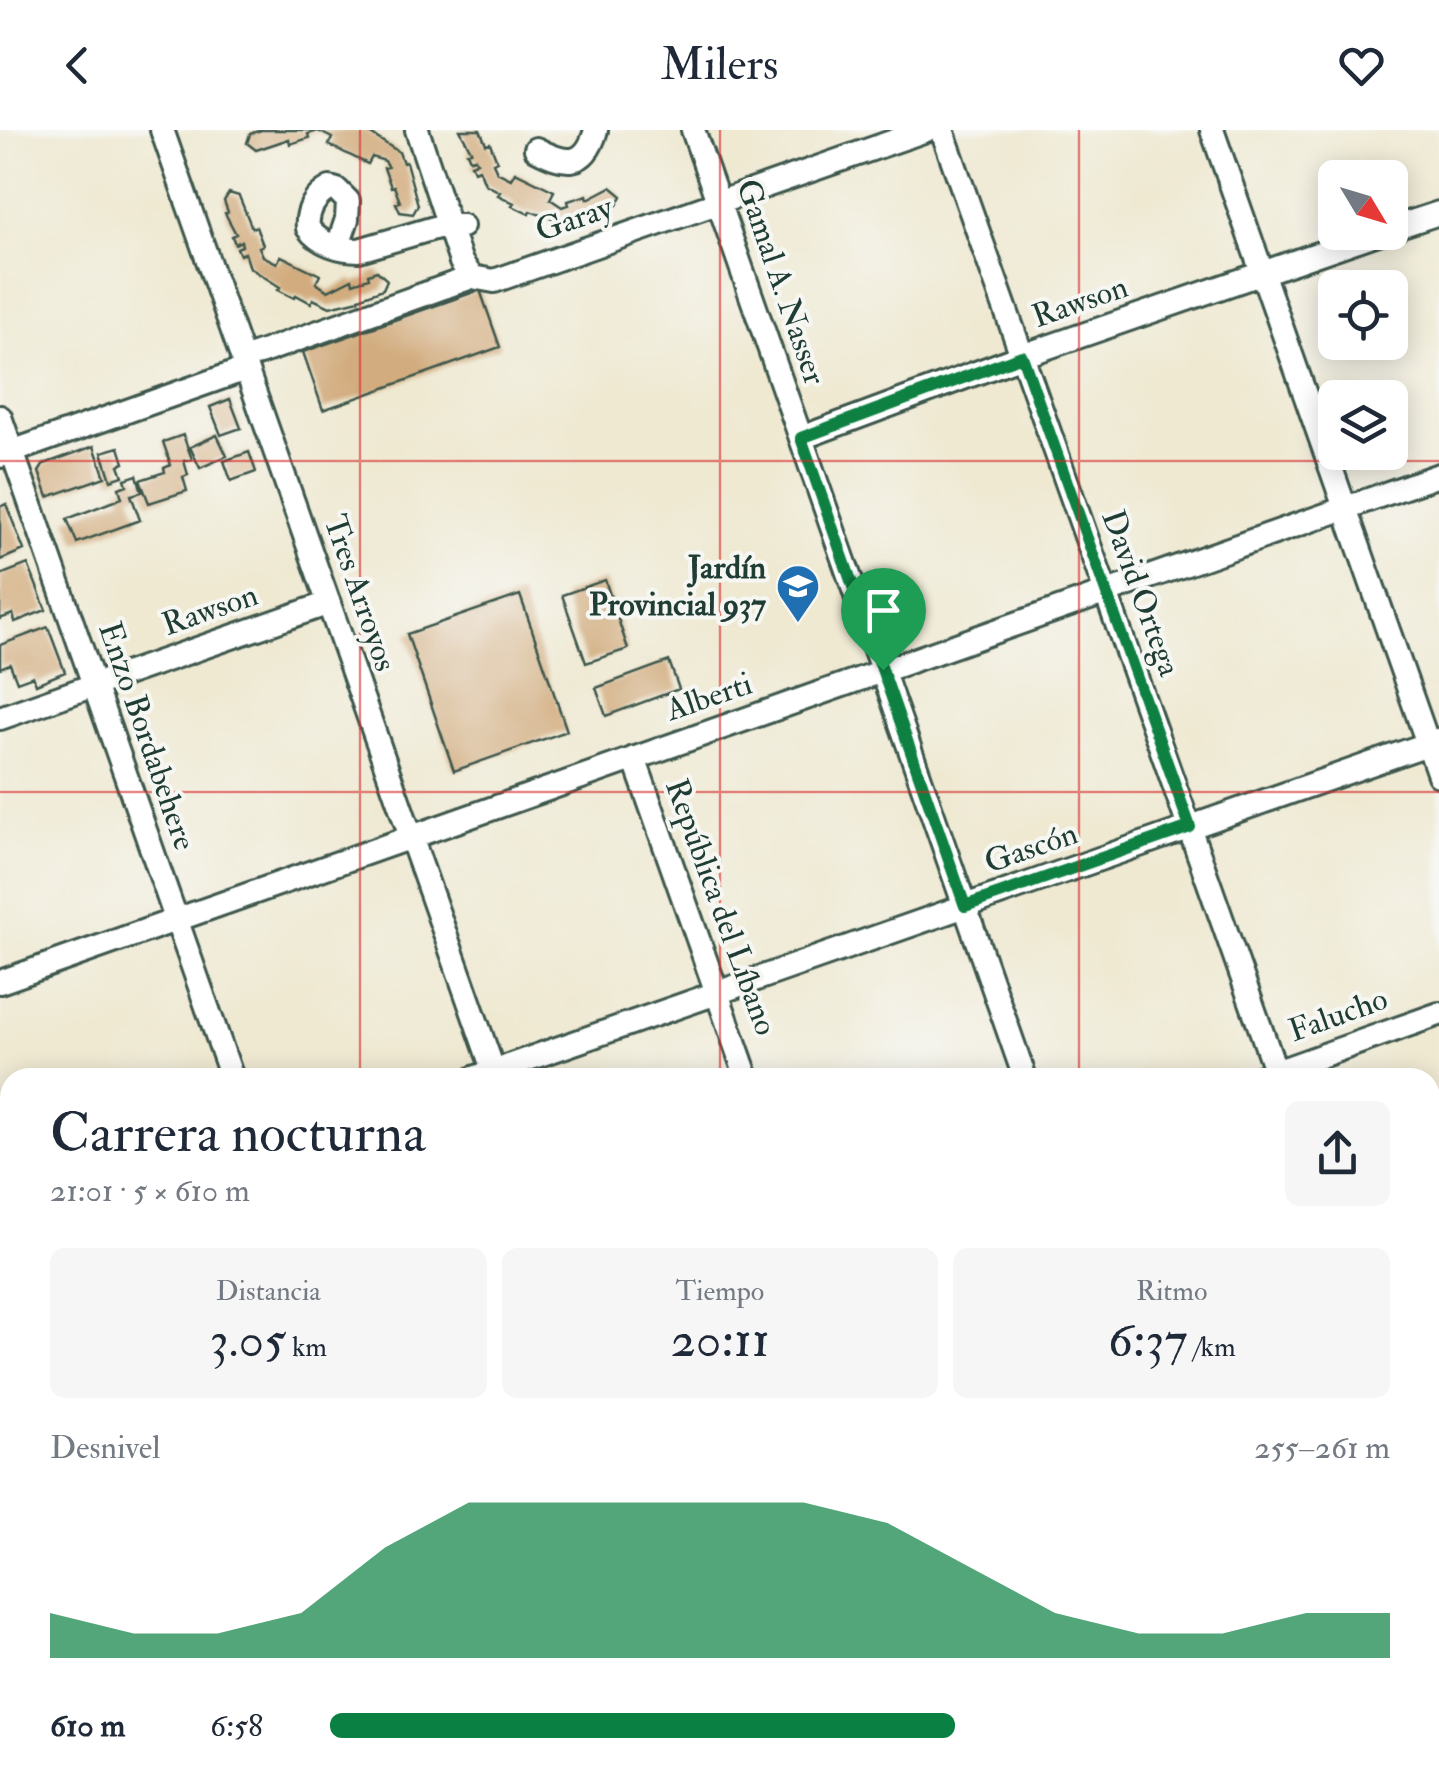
<!DOCTYPE html>
<html lang="es">
<head>
<meta charset="utf-8">
<style>
	:root { --surface:#fff; --page:#f6f6f7; --text:#1f2937; --muted:#747a83; --accent:#0b8043 }
	body { margin:0; font-family:"IM FELL Double Pica",serif; background:var(--page); color:var(--text); height:100vh; display:flex; flex-direction:column; font-size:38px; white-space:nowrap }
	* { box-sizing:border-box; margin:0 }
	p { font-size:32px; color:var(--muted) }
	.icon { flex:none; width:55px; height:55px; fill:none; stroke:currentColor; stroke-width:2; stroke-linecap:round; stroke-linejoin:round }
	.map { position:relative; flex:1; overflow:hidden }
	.panel { position:absolute; left:0px; top:938px; width:1440px; height:718px; display:flex; flex-direction:column; background:var(--surface); border-radius:30px 30px 0 0; box-shadow:0 5px 25px #0003 }
	.panel>* { flex:none }
	.needle { width:65px; rotate:128deg }
	.controls { position:absolute; left:1318px; top:30px; display:grid; gap:20px }
	.controls a { display:grid; place-items:center; width:90px; height:90px; border-radius:15px; background:var(--surface); box-shadow:0 5px 25px #0003; font-size:50px }
	.pin { position:absolute; display:grid; place-items:center; width:85px; height:85px; color:#fff; margin:-102px -42px; border-radius:50% 50% 50% 0; rotate:-45deg; box-shadow:0 0 10px #0007 }
	.pin .icon { rotate:45deg }
	.round { display:grid; place-items:center; flex:none; width:105px; height:105px; border-radius:15px; background:var(--page) }
	.summary { display:flex; align-items:center; justify-content:space-between; height:170px; padding:0 50px }
	h1 { font-size:55px; font-weight:600; line-height:75px }
	.stats { display:grid; grid-template-columns:repeat(3,1fr); gap:15px; height:170px; padding:10px 50px }
	.stats div { display:grid; align-content:center; border-radius:15px; background:var(--page); text-align:center }
	.stats b { font-size:50px; font-weight:600 }
	.stats small { font-size:28px; font-weight:400 }
	.stats p { font-size:28px }
	.chart { height:280px; padding:20px 50px }
	.chart p { display:flex; justify-content:space-between }
	.chart svg { width:100%; height:180px; margin-top:10px; fill:var(--accent); opacity:.7 }
	ul { padding:0 50px; list-style:none; font-size:32px }
	li { display:grid; grid-template-columns:160px 120px 1fr; align-items:center; height:75px }
	li i { height:25px; border-radius:12px; background:var(--accent) }
	header { display:flex; justify-content:space-between; align-items:center; height:130px; padding:0 50px; background:var(--surface); font-size:45px; font-weight:600 }
	.map>svg:first-child { display:block }
	.building { fill:#d2ac7e }
	.lines { fill:none; stroke-linecap:round; stroke-linejoin:round }
	.minor-casing { stroke:#3e574c; stroke-width:28 }
	.major-casing { stroke:#3e574c; stroke-width:35 }
	.minor { stroke:#fff; stroke-width:22 }
	.major { stroke:#edc569; stroke-width:30 }
	.route-casing { stroke:#fff; stroke-width:20 }
	.route { stroke:#0b8043; stroke-width:12 }
	.grid { fill:none; stroke:#d62828; stroke-width:2.5; stroke-opacity:0.55 }
	.labels { text-anchor:middle; dominant-baseline:central; stroke-width:8; stroke-linejoin:round; paint-order:stroke }
	.street-label { font-size:32px; fill:#1f3d34; stroke:#f6f6f2 }
	.poi-label { font-size:32px; font-weight:bold; fill:#1f3d34; stroke:#f6f6f2; text-anchor:end }
</style>
</head>
<body>
<header><svg class="icon" aria-label="back" viewBox="0 0 24 24"><path d="M15 5l-7 7 7 7"/></svg>Milers<svg class="icon" aria-label="heart" viewBox="0 0 24 24"><path d="M12 20l-8-8c-3-5 5-10 8-4 3-6 11-1 8 4z"/></svg></header>
<div class="map">
<svg width="1439" height="1654" viewBox="0 0 1439 1654">
	<rect width="100%" height="100%" fill="#f6f6f2"/>
	<filter id="ink" filterUnits="userSpaceOnUse"><feTurbulence type="fractalNoise" baseFrequency=".01" numOctaves="2"/><feDisplacementMap in="SourceGraphic" scale="20" xChannelSelector="R" yChannelSelector="G"/><feConvolveMatrix kernelMatrix="1 2 1 2 8 2 1 2 1" color-interpolation-filters="sRGB"/></filter>
	<filter id="wash" filterUnits="userSpaceOnUse"><feTurbulence type="fractalNoise" baseFrequency=".0048" numOctaves="4" result="noise"/><feDisplacementMap in="SourceGraphic" scale="40" xChannelSelector="R" yChannelSelector="G"/><feGaussianBlur stdDeviation="2.25" result="paint"/><feColorMatrix in="noise" values="0 0 0 0 0 0 0 0 0 0 0 0 0 0 0 0 0 1.4 0 .05"/><feComposite in="paint" operator="in"/></filter>
	<g filter="url(#wash)">
		<rect width="100%" height="100%" fill="#efe9d2"/>
		<g id="blocks">
			<path class="building" d="M 261,0 L 370,0 L 369,3 L 399,22 L 403,33 L 406,32 L 418,75 L 413,84 L 400,82 L 396,73 L 400,72 L 394,56 L 391,57 L 384,38 L 388,37 L 385,31 L 372,27 L 368,34 L 329,15 L 332,8 L 318,1 L 308,4 L 309,8 L 290,14 L 289,9 L 256,20 L 247,13 L 250,4 Z
				M 460,0 L 480,0 L 486,14 L 490,13 L 497,31 L 493,33 L 497,42 L 511,49 L 515,42 L 554,61 L 550,69 L 562,77 L 569,75 L 568,71 L 587,65 L 588,69 L 611,57 L 622,66 L 617,75 L 575,92 L 574,90 L 564,93 L 530,81 L 529,84 L 512,76 L 514,73 L 498,65 L 500,62 L 485,54 L 479,39 L 474,41 L 471,34 L 477,32 L 475,28 L 470,29 L 467,22 L 471,21 Z
				M 229,63 L 239,66 L 252,98 L 256,97 L 263,115 L 259,117 L 263,126 L 277,133 L 281,126 L 320,145 L 316,153 L 328,161 L 352,149 L 353,153 L 369,148 L 368,144 L 377,141 L 387,150 L 383,159 L 359,168 L 359,170 L 330,177 L 313,169 L 311,173 L 296,165 L 294,168 L 278,160 L 280,157 L 250,138 L 245,123 L 240,125 L 237,118 L 242,116 L 241,111 L 235,114 L 232,106 L 236,104 L 225,83 L 228,82 L 224,71 Z
				M 480,160 L 500,217 L 323,280 L 303,222 Z
				M 230,269 L 241,298 L 221,305 L 210,277 Z
				M 183,305 L 192,329 L 184,331 L 188,345 L 183,347 L 187,361 L 149,373 L 140,350 L 165,342 L 164,338 L 171,335 L 163,312 Z
				M 217,305 L 227,326 L 200,338 L 190,317 Z
				M 94,316 L 105,347 L 48,367 L 39,342 L 44,334 Z
				M 119,317 L 124,333 L 119,335 L 123,346 L 111,350 L 102,322 Z
				M 249,322 L 256,342 L 231,351 L 224,331 Z
				M 137,345 L 142,362 L 131,365 L 140,390 L 77,413 L 67,389 L 122,368 L 119,358 L 127,355 L 125,349 Z
				M 6,374 L 24,420 L 0,430 L 0,377 Z
				M 28,434 L 46,480 L 15,492 L 13,484 L 0,489 L 0,445 Z
				M 605,450 L 628,519 L 586,533 L 562,465 Z
				M 520,465 L 567,601 L 454,641 L 407,504 Z
				M 48,497 L 65,542 L 36,554 L 33,546 L 17,552 L 10,534 L 0,538 L 0,515 Z
				M 669,531 L 679,559 L 606,586 L 596,558 Z"/>
		</g>
	</g>
	<g filter="url(#ink)">
		<use href="#blocks" fill-opacity="0" stroke="#3e574c" stroke-width="2.5"/>
		<g class="lines">
			<g class="minor-casing">
				<path id="minor" d="M 162,0 L 496,948
					M 417,0 L 461,132 L 472,147
					M 693,0 L 1025,948
					M 942,0 L 1278,948
					M 1212,0 L 1439,645
					M 536,19 C 565,34 585,39 596,0
					M 1390,99 L 1439,83
					M 338,116 L 347,89 L 348,71 L 337,60 L 330,58 C 315,66 306,81 308,98 C 319,114 341,120 359,120 L 448,94 L 462,96
					M 243,229 L 472,147 L 494,151 L 926,0
					M 0,287 L 232,948
					M 801,308 L 1022,226 L 1381,102
					M 0,326 L 246,239
					M 0,588 L 329,473
					M 634,628 L 747,948
					M 0,852 L 1439,345
					M 474,948 L 1439,610
					M 1259,948 L 1439,884
					M 0,1080 L 10,1109
					M 1430,1152 L 1439,1149
					M 1430,1375 L 1439,1400
					M 204,1645 L 207,1654
					M 471,1645 L 475,1654
					M 735,1645 L 738,1654
					M 1000,1645 L 1002,1654
					M 1269,1645 L 1272,1654
					M 0,1654 L 25,1645"/>
			</g>
			<g class="major-casing">
				<path id="major" d="M 1430,1437 L 1439,1433
					M 813,1654 L 838,1645"/>
			</g>
			<use href="#minor" class="minor"/>
			<use href="#major" class="major"/>
		</g>
	</g>
	<g class="lines" filter="url(#ink)">
		<g class="route-casing">
			<path id="route" d="M 1022,226 L 1190,697 L 965,776 L 801,308 Z"/>
		</g>
		<use href="#route" class="route"/>
	</g>
	<path class="grid" d="M 360,0 L 360,948M 720,0 L 720,948M 1079,0 L 1079,948M 0,331 L 1439,331M 0,662 L 1439,662M 0,992 L 10,992M 1430,992 L 1439,992M 0,1323 L 10,1323M 1430,1323 L 1439,1323M 360,1645 L 360,1654M 720,1645 L 720,1654M 1079,1645 L 1079,1654"/>
	<defs>
		<g id="school-pin" transform="scale(2.25)"><path d="M0 17L-7.5 6A9.5 9.5 0 1 1 7.5 6Z" fill="#1f6fb2" stroke="#f6f6f2"/><path d="M0-5L7-2L0 1L-7-2ZM-4 1L0 2.5L4 1V4Q0 6-4 4Z" fill="#fff"/></g>
	</defs>
	<g fill-rule="evenodd">
		<use href="#school-pin" x="798" y="456"/>
	</g>
	<g class="labels">
		<g class="street-label">
			<text transform="translate(574 89) rotate(-19)">Garay</text>
			<text transform="translate(781 152) rotate(71)">Gamal A. Nasser</text>
			<text transform="translate(1080 172) rotate(-19)">Rawson</text>
			<text transform="translate(360 463) rotate(71)">Tres Arroyos</text>
			<text transform="translate(1141 463) rotate(70)">David Ortega</text>
			<text transform="translate(210 480) rotate(-19)">Rawson</text>
			<text transform="translate(709 567) rotate(-19)">Alberti</text>
			<text transform="translate(147 606) rotate(71)">Enzo Bordabehere</text>
			<text transform="translate(1031 718) rotate(-19)">Gascón</text>
			<text transform="translate(721 777) rotate(70)">República del Líbano</text>
			<text transform="translate(1338 885) rotate(-20)">Falucho</text>
		</g>
		<g class="poi-label">
			<text x="766" y="438">Jardín<tspan x="766" dy="37">Provincial 937</tspan></text>
		</g>
	</g>
</svg>
<div class="controls">
<a><svg class="needle" viewBox="-14 -14 28 28"><path d="M0-13l5 13h-10z" fill="#e53935"/><path d="M0 13l5-13h-10z" fill="#747a83"/></svg></a>
<a><svg class="icon" aria-label="locate" viewBox="0 0 24 24"><circle cx="12" cy="12" r="6"/><path d="M12 2v4M12 18v4M2 12h4M18 12h4"/></svg></a>
<a><svg class="icon" aria-label="layers" viewBox="0 0 24 24"><path d="M12 4l9 5-9 5-9-5zM3 14l9 5 9-5"/></svg></a>
</div>
<div class="pin" style="left:883px;top:540px;background:#1e9e55"><svg class="icon" aria-label="arrive" viewBox="0 0 24 24"><path d="M6 21V4h12l-3 4 3 4H6"/></svg></div>
<section class="panel">
<div class="summary"><div><h1>Carrera nocturna</h1><p>21:01 · 5 × 610 m</p></div><a class="round"><svg class="icon" aria-label="share" viewBox="0 0 24 24"><path d="M12 15V3M7 8l5-5 5 5M5 13v7h14v-7"/></svg></a></div>
<div class="stats">
<div><p>Distancia</p><b>3.05<small> km</small></b></div>
<div><p>Tiempo</p><b>20:11</b></div>
<div><p>Ritmo</p><b>6:37<small> /km</small></b></div>
</div>
<div class="chart"><p><span>Desnivel</span>255–261 m</p>
<svg viewBox="0 0 160 44" preserveAspectRatio="none"><path d="M0 44V33L10 38L20 38L30 33L40 17L50 6L60 6L70 6L80 6L90 6L100 11L110 22L120 33L130 38L140 38L150 33L160 33V44z"/></svg>
</div>
<ul>
<li><b>610 m</b>6:58<i style="width:59%"></i></li>
</ul>
</section>
</div>
</body>
</html>
